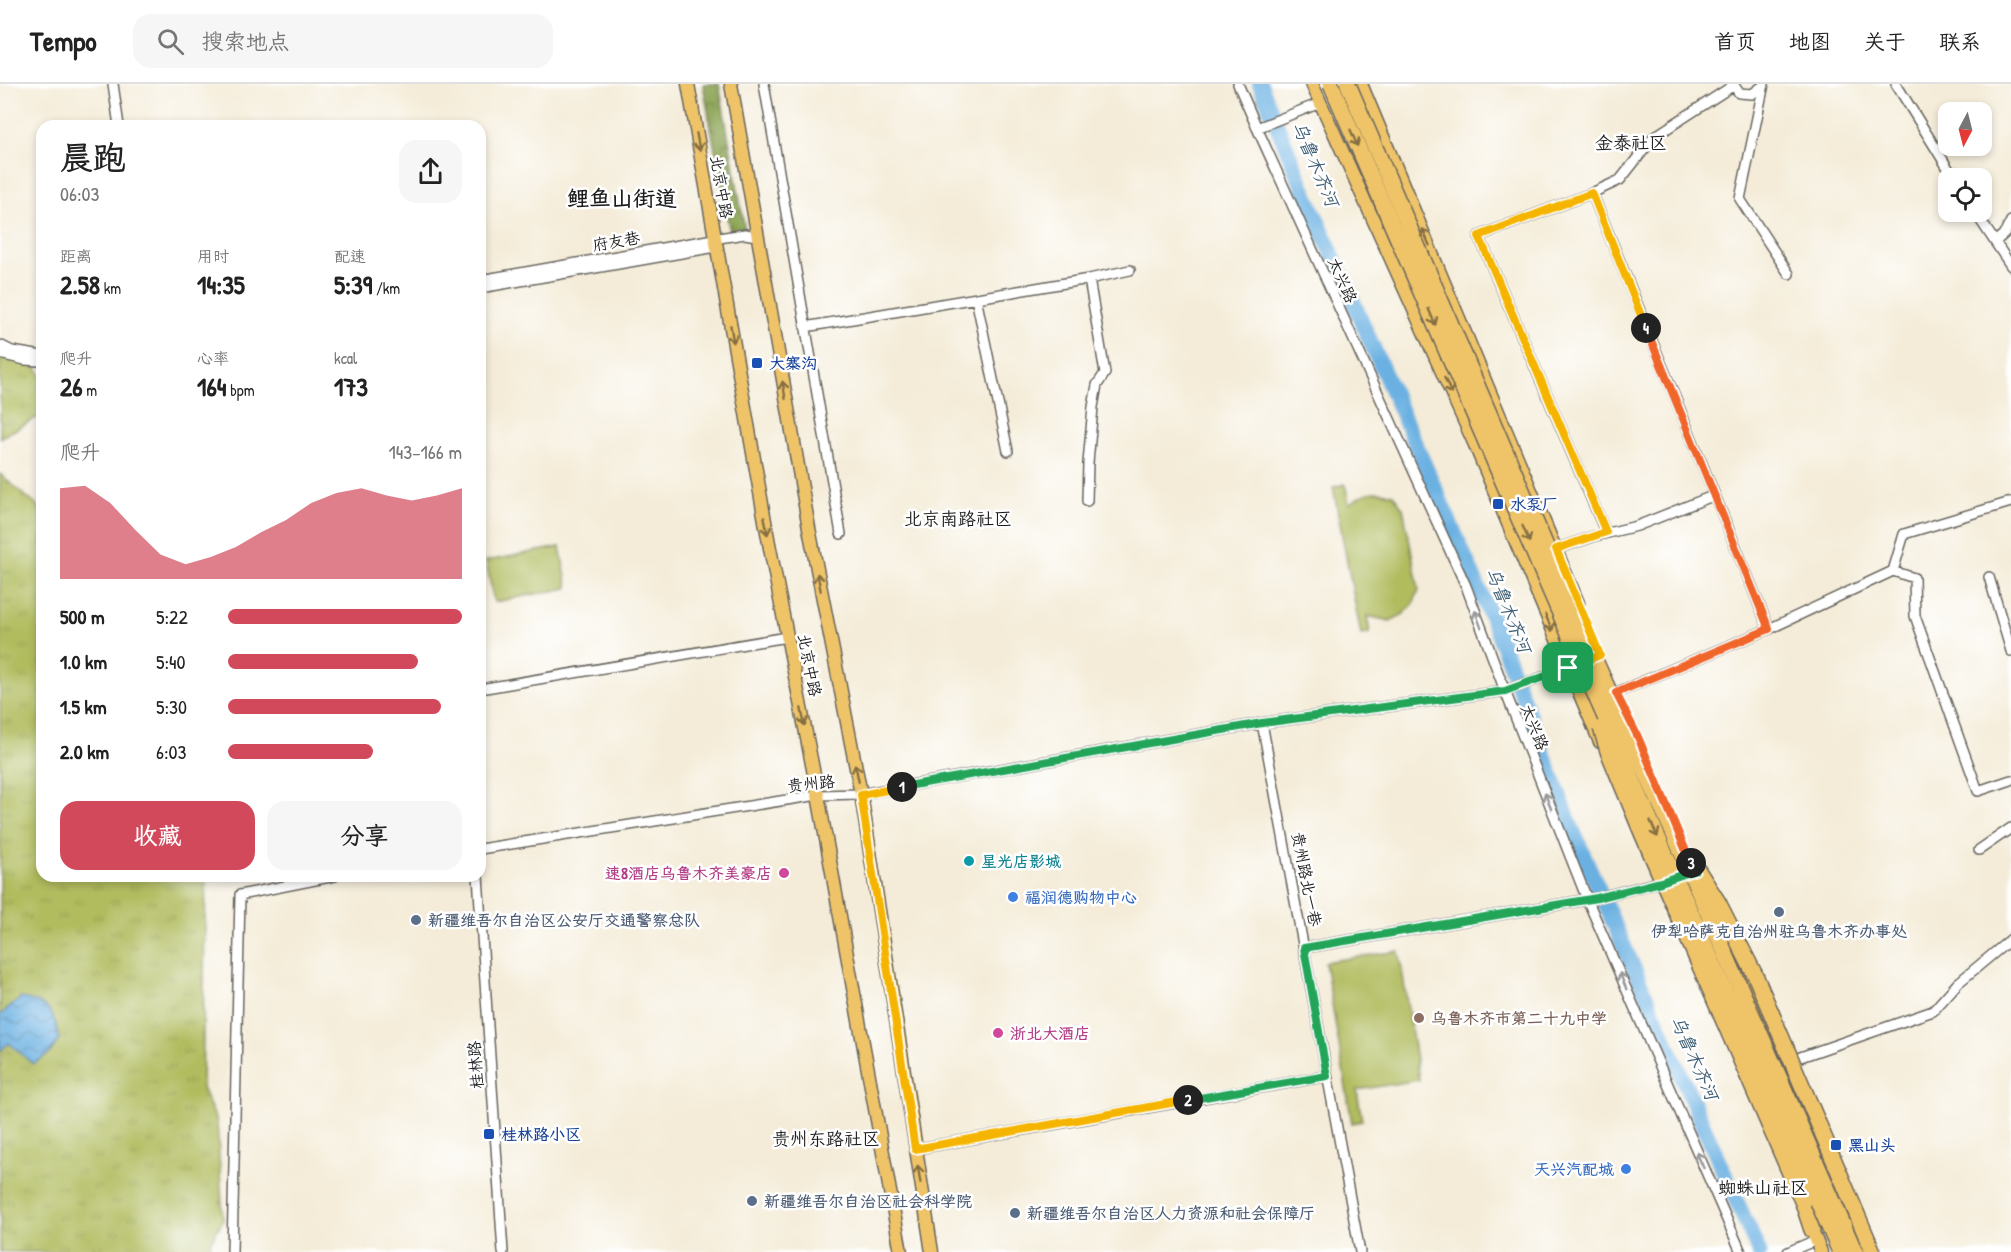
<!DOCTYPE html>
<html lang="zh">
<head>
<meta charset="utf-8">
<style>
	:root { --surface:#fff; --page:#f6f6f6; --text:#222; --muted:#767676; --line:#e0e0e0; --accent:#d1495b }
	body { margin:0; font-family:"Patrick Hand","LXGW WenKai TC",sans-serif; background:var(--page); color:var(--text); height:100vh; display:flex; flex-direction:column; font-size:22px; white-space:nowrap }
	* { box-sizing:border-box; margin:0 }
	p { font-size:20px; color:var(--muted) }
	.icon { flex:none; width:33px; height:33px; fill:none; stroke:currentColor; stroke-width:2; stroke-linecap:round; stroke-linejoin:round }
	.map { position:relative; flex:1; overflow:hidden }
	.drawer { position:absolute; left:36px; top:36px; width:450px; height:762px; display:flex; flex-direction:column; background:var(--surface); border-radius:18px; box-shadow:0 3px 9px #0003 }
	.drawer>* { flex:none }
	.needle { width:39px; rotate:187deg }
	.controls { position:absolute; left:1938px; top:18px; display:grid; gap:12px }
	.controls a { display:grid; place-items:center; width:54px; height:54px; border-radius:12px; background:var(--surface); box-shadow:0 3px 9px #0003; font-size:30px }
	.pin { position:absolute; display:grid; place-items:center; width:51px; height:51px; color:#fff; margin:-26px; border-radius:12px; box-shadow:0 3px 9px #0006 }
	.km { position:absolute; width:30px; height:30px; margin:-15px; border-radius:50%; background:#222; color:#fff; font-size:16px; line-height:30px; text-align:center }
	.round { display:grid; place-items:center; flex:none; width:63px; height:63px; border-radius:18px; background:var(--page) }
	.overview { display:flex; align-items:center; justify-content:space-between; height:102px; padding:0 24px }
	h1 { font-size:33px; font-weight:700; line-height:45px }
	.metrics { display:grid; grid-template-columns:repeat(3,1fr); gap:9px; height:102px; padding:6px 24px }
	.metrics div { display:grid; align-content:center }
	.metrics b { font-size:26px; font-weight:700 }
	.metrics small { font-size:16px; font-weight:400 }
	.metrics p { font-size:16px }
	.chart { height:168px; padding:12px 24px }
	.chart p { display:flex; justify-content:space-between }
	.chart svg { width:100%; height:108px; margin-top:6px; fill:var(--accent); opacity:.7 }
	.button { display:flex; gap:12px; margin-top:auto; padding:12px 24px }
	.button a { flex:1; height:69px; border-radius:18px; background:var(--accent); color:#fff; font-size:24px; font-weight:700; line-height:69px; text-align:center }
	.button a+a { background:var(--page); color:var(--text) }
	ul { padding:0 24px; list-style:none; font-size:20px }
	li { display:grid; grid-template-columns:96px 72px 1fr; align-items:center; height:45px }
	li i { height:15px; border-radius:8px; background:var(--accent) }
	header { display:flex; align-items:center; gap:36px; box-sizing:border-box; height:84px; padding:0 30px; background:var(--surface); border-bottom:2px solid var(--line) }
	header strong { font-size:28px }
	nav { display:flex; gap:33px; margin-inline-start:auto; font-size:21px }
	.search { width:420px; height:54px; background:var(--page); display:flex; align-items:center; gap:15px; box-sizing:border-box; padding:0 21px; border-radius:18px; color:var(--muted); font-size:22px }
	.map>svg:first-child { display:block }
	.forest { fill:url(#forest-crowns); stroke:#546038; stroke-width:1.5 }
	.park { fill:url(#park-tufts); stroke:#666c3d; stroke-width:1.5 }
	.pitch { fill:#b1bc5e; stroke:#666c3d; stroke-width:1.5 }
	.water { fill:url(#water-waves); stroke:#44667f; stroke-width:1.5 }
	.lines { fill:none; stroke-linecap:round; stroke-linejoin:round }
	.river { stroke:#6bb1e2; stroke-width:16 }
	.minor-casing { stroke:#68655e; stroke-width:12 }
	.major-casing { stroke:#68655e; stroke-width:15 }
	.highway-casing { stroke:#68655e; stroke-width:18 }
	.minor { stroke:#fff; stroke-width:9 }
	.major { stroke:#efc469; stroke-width:12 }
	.highway { stroke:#efc469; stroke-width:15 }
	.highway-bridge-casing { stroke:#68655e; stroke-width:18; stroke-linecap:butt }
	.highway-bridge { stroke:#efc469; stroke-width:15 }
	.oneway { stroke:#867042 }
	.oneway2 { stroke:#999 }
	.split-1-casing { stroke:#fff; stroke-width:12 }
	.split-2-casing { stroke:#fff; stroke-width:12 }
	.split-3-casing { stroke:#fff; stroke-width:12 }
	.split-4-casing { stroke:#fff; stroke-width:12 }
	.split-5-casing { stroke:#fff; stroke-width:12 }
	.split-1 { stroke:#22a559; stroke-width:8 }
	.split-2 { stroke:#f5b400; stroke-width:8 }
	.split-3 { stroke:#22a559; stroke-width:8 }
	.split-4 { stroke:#f0652b; stroke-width:8 }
	.split-5 { stroke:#f5b400; stroke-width:8 }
	.transit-dot { fill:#1a4fb4; stroke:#fff; stroke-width:2 }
	.culture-dot { fill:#0f9aa8; stroke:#fff; stroke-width:2 }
	.hotel-dot { fill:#d1479c; stroke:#fff; stroke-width:2 }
	.shop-dot { fill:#3f7fe0; stroke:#fff; stroke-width:2 }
	.service-dot { fill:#5c6f8a; stroke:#fff; stroke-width:2 }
	.education-dot { fill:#8d6e63; stroke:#fff; stroke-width:2 }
	.labels { text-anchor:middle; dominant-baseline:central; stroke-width:5; stroke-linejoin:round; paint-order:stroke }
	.street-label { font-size:16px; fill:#1c1c1c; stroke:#fff }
	.transit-label { font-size:16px; font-weight:bold; fill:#164399; stroke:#fff; text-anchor:start }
	.culture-label { font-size:16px; font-weight:bold; fill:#0d838f; stroke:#fff; text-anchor:start }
	.hotel-label { font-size:16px; font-weight:bold; fill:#b23c85; stroke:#fff; text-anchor:end }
	.shop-label { font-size:16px; font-weight:bold; fill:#366cbe; stroke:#fff; text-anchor:start }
	.service-label { font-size:16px; font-weight:bold; fill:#4e5e75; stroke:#fff; text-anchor:start }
	.education-label { font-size:16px; font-weight:bold; fill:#785e54; stroke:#fff; text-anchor:start }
	.neighbourhood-label { font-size:18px; fill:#1c1c1c; stroke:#fff }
	.water-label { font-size:18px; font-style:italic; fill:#405f75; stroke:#fff }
	.district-label { font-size:22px; font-weight:bold; fill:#1c1c1c; stroke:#fff }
</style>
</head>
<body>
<header>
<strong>Tempo</strong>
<div class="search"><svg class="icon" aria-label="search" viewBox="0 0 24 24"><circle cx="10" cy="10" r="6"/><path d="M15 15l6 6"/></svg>搜索地点</div>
<nav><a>首页</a><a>地图</a><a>关于</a><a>联系</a></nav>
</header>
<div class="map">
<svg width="2011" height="1168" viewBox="0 0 2011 1168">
	<defs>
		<pattern id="forest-crowns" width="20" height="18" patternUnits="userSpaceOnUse" patternTransform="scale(1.5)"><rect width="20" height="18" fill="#8ca455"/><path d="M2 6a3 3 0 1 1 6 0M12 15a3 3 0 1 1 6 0" fill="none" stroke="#728546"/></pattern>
		<pattern id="park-tufts" width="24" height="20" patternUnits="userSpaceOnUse" patternTransform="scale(1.5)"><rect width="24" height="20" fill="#b1bc5e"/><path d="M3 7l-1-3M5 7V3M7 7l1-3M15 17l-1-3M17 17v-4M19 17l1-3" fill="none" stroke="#98a151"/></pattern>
		<pattern id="water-waves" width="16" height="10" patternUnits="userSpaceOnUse" patternTransform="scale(1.5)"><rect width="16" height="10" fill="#6bb1e2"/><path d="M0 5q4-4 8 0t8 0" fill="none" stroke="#578fb6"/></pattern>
	</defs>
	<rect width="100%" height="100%" fill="#fff"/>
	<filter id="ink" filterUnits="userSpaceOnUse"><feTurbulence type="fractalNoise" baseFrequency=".0167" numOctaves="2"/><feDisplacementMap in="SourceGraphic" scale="12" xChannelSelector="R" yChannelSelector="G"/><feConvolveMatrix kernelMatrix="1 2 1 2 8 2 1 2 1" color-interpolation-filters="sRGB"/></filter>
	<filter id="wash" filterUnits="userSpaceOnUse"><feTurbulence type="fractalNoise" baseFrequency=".008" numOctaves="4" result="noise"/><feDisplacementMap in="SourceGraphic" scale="24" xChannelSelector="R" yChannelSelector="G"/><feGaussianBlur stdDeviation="1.35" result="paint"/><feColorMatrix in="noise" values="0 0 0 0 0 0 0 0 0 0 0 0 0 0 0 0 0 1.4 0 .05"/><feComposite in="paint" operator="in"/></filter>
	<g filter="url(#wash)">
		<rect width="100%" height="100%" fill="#f4ecd8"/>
		<path class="forest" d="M 703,0 L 719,0 L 745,146 L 730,149 Z"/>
		<path class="park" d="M 0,273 L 35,279 L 42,294 L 42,331 L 0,354 Z
			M 0,390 L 42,426 L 42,792 L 206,792 L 202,1004 L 217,1038 L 223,1136 L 211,1157 L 210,1168 L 0,1168 Z"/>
		<path class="pitch" d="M 1345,400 L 1349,420 C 1366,407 1372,406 1393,410 L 1403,424 L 1419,506 L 1413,520 L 1404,530 L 1390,537 L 1367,532 L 1370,549 L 1361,551 L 1333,403 Z
			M 560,463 L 568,504 L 494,518 L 486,477 Z
			M 1399,867 L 1419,996 L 1357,1006 L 1362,1037 L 1352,1039 L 1325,878 Z"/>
		<path class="water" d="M 21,914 C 48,918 56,930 59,956 L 49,970 L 33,980 L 9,959 L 0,967 L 0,931 Z"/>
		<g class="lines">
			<path class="river" d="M 1260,0 L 1304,106 L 1496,544 L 1572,745 L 1759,1168"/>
		</g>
	</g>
	<g filter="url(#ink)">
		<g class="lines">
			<g class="minor-casing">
				<path id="minor" d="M 113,0 L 119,42
					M 764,0 L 841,450
					M 1238,0 L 1257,44 L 1466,502 L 1505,607 L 1587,815 L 1741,1168
					M 1764,0 L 1740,115 L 1789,190
					M 1896,0 L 1954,94
					M 1257,44 L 1320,19
					M 1592,109 L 1769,545
					M 1975,128 L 2011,182
					M 1995,158 L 2005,149 L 2011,137
					M 480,196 L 725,153 L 745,150 L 757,152
					M 480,204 L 716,163
					M 976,214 L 1008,367
					M 805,243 L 1089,195 L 1130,186
					M 0,261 L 12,267 L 42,272
					M 0,270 L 25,276 L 39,277
					M 1087,417 L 1088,379 L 1093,323 L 1097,301 L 1105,289 L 1089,195
					M 1606,449 L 1479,152 L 1592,109 L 1620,96 L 1654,53 L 1734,1 L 1739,9 L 1752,10 L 1764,1
					M 1556,465 L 1595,452 L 1637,442 L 1715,411
					M 1893,487 L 1914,494 L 1915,532 L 1978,707 L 2011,696
					M 1989,493 L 2011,567
					M 480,605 L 787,553
					M 1608,612 L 1769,545 L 1893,487 L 1904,450 L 2011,418
					M 1262,639 L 1360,1168
					M 480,765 L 818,711 L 861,710 L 1262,639 L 1505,607 L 1573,582
					M 1979,766 L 2011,744
					M 478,792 L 503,1168
					M 1304,864 L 1597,814 L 1667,796
					M 1789,977 L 1933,927 L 1958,899 L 2011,855
					M 915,1065 L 1327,992
					M 232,1168 L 240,811 L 335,792
					M 1788,1168 L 1816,1156"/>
			</g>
			<g class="major-casing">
				<path id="major" d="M 688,0 L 768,454 L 818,711 L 901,1168
					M 731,0 L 809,444 L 861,710 L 932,1168
					M 1312,0 L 1475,361 L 1600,658
					M 1361,0 L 1578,519
					M 1716,831 L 1752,905 L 1865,1168
					M 1809,1139 L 1821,1168"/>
			</g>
			<g class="highway-casing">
				<path id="highway" d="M 1803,1119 L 1812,1146"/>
			</g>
			<use href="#minor" class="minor"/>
			<use href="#major" class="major"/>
			<use href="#highway" class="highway"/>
			<g class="highway-bridge-casing">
				<path id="highway-bridge" d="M 1331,0 L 1597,615 L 1840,1168
					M 1348,0 L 1593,572 L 1671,744 L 1855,1168
					M 1601,644 L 1608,667 L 1642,749 L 1803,1119
					M 1695,782 L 1718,818 L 1755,891 L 1873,1168"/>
			</g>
			<use href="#highway-bridge" class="highway-bridge"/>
		</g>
		<defs><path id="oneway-shaft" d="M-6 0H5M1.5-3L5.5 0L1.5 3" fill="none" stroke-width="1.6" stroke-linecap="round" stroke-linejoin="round" transform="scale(1.5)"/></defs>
		<g class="oneway">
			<use href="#oneway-shaft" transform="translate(1354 54) rotate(67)"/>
			<use href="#oneway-shaft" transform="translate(698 58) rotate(80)"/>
			<use href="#oneway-shaft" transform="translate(1426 153) rotate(-113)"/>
			<use href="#oneway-shaft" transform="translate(1432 233) rotate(67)"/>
			<use href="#oneway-shaft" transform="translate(732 250) rotate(80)"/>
			<use href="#oneway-shaft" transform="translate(1448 302) rotate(66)"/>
			<use href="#oneway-shaft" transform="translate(784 306) rotate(-100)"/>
			<use href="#oneway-shaft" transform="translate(766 442) rotate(80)"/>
			<use href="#oneway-shaft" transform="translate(1526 450) rotate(67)"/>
			<use href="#oneway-shaft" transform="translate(819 498) rotate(-101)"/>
			<use href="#oneway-shaft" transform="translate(1549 539) rotate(67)"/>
			<use href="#oneway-shaft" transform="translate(803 633) rotate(79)"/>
			<use href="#oneway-shaft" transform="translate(857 689) rotate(-101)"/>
			<use href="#oneway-shaft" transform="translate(1654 745) rotate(66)"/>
			<use href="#oneway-shaft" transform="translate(919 1090) rotate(-99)"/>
		</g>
		<g class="oneway2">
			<use href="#oneway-shaft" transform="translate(1478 535) rotate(-110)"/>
			<use href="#oneway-shaft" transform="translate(1548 717) rotate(-112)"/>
			<use href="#oneway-shaft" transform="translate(1623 897) rotate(-113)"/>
			<use href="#oneway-shaft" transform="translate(1700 1076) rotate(-114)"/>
		</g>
	</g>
	<g class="lines" filter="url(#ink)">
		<g class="split-1-casing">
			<path id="split-1" d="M 902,703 L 1262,639 L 1505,607 L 1568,584"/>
		</g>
		<g class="split-2-casing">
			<path id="split-2" d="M 902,703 L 861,711 L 915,1065 L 1188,1016"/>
		</g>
		<g class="split-3-casing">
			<path id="split-3" d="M 1188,1016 L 1327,992 L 1304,864 L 1597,814 L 1661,798 L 1695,786 L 1691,779"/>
		</g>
		<g class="split-4-casing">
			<path id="split-4" d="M 1646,244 L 1769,545 L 1616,609 L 1638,653 L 1691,779"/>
		</g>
		<g class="split-5-casing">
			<path id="split-5" d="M 1568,584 L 1600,571 L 1556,465 L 1606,448 L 1479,152 L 1592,109 L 1646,244"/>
		</g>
		<use href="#split-1" class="split-1"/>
		<use href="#split-2" class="split-2"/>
		<use href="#split-3" class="split-3"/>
		<use href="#split-4" class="split-4"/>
		<use href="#split-5" class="split-5"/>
	</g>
	<g class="transit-dot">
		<rect x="751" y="273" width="12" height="12" rx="3"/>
		<rect x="1492" y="414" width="12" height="12" rx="3"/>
		<rect x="483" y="1044" width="12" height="12" rx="3"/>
		<rect x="1830" y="1055" width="12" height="12" rx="3"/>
	</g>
	<circle class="culture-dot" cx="969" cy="777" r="6"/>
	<g class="hotel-dot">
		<circle cx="784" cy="789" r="6"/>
		<circle cx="998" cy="949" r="6"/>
	</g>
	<g class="shop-dot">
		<circle cx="1013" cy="813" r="6"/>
		<circle cx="1626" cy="1085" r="6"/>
	</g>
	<g class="service-dot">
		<circle cx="1779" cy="828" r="6"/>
		<circle cx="416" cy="836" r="6"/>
		<circle cx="752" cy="1117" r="6"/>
		<circle cx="1015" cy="1129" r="6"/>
	</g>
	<circle class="education-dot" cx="1419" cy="934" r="6"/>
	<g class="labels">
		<g class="street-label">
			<text transform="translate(722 103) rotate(80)">北京中路</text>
			<text transform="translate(616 157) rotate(-10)">府友巷</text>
			<text transform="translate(1343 196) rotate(66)">太兴路</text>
			<text transform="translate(810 581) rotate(79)">北京中路</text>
			<text transform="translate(1535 643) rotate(68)">太兴路</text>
			<text transform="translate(811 699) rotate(-6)">贵州路</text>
			<text transform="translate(1307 795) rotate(79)">贵州路北一巷</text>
			<text transform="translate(475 981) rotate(-94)">桂林路</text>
		</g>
		<g class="transit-label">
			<text x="769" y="279">大寨沟</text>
			<text x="1510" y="420">水泵厂</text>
			<text x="501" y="1050">桂林路小区</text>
			<text x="1848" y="1061">黑山头</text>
		</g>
		<g class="culture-label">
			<text x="981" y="777">星光店影城</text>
		</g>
		<g class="hotel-label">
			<text x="772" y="789">速8酒店乌鲁木齐美豪店</text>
			<text x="1010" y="949" text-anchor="start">浙北大酒店</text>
		</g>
		<g class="shop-label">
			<text x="1025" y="813">福润德购物中心</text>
			<text x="1614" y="1085" text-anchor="end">天兴汽配城</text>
		</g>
		<g class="service-label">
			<text x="428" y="836">新疆维吾尔自治区公安厅交通警察总队</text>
			<text x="1779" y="847" text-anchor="middle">伊犁哈萨克自治州驻乌鲁木齐办事处</text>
			<text x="764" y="1117">新疆维吾尔自治区社会科学院</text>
			<text x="1027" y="1129">新疆维吾尔自治区人力资源和社会保障厅</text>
		</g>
		<g class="education-label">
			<text x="1431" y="934">乌鲁木齐市第二十九中学</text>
		</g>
		<g class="neighbourhood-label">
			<text x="1631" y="58">金泰社区</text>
			<text x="958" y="434">北京南路社区</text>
			<text x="826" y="1054">贵州东路社区</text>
			<text x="1763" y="1103">蜘蛛山社区</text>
		</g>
		<g class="water-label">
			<text transform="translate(1316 80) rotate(67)">乌鲁木齐河</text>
			<text transform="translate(1509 526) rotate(68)">乌鲁木齐河</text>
			<text transform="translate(1695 974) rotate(66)">乌鲁木齐河</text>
		</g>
		<g class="district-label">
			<text x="622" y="114">鲤鱼山街道</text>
		</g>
	</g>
</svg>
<div class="controls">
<a><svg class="needle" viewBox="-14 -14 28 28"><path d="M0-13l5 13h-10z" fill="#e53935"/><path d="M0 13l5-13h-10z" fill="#767676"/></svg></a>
<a><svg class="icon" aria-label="locate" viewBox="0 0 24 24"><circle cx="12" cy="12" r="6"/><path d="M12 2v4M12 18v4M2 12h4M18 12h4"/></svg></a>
</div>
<div class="pin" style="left:1568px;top:584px;background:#1e9e55"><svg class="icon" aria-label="arrive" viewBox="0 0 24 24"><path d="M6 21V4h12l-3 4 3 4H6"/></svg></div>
<b class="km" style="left:902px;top:703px">1</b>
<b class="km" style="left:1188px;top:1016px">2</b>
<b class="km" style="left:1691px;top:779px">3</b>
<b class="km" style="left:1646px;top:244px">4</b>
<section class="drawer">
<div class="overview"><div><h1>晨跑</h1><p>06:03</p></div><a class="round"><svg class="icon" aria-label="share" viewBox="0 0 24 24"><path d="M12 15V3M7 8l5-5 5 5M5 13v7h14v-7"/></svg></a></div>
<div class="metrics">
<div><p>距离</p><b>2.58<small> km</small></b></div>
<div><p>用时</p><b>14:35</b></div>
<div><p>配速</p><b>5:39<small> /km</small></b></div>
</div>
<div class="metrics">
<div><p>爬升</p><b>26<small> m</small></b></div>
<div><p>心率</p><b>164<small> bpm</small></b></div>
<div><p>kcal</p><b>173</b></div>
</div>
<div class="chart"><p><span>爬升</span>143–166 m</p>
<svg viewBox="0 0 160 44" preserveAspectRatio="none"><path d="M0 44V7L10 6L20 13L30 24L40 34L50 38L60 35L70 31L80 25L90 20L100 13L110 9L120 7L130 10L140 12L150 10L160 7V44z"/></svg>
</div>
<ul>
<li><b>500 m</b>5:22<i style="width:100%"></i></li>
<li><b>1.0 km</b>5:40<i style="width:81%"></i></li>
<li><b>1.5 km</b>5:30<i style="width:91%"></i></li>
<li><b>2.0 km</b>6:03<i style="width:62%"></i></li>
</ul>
<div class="button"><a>收藏</a><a>分享</a></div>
</section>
</div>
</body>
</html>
